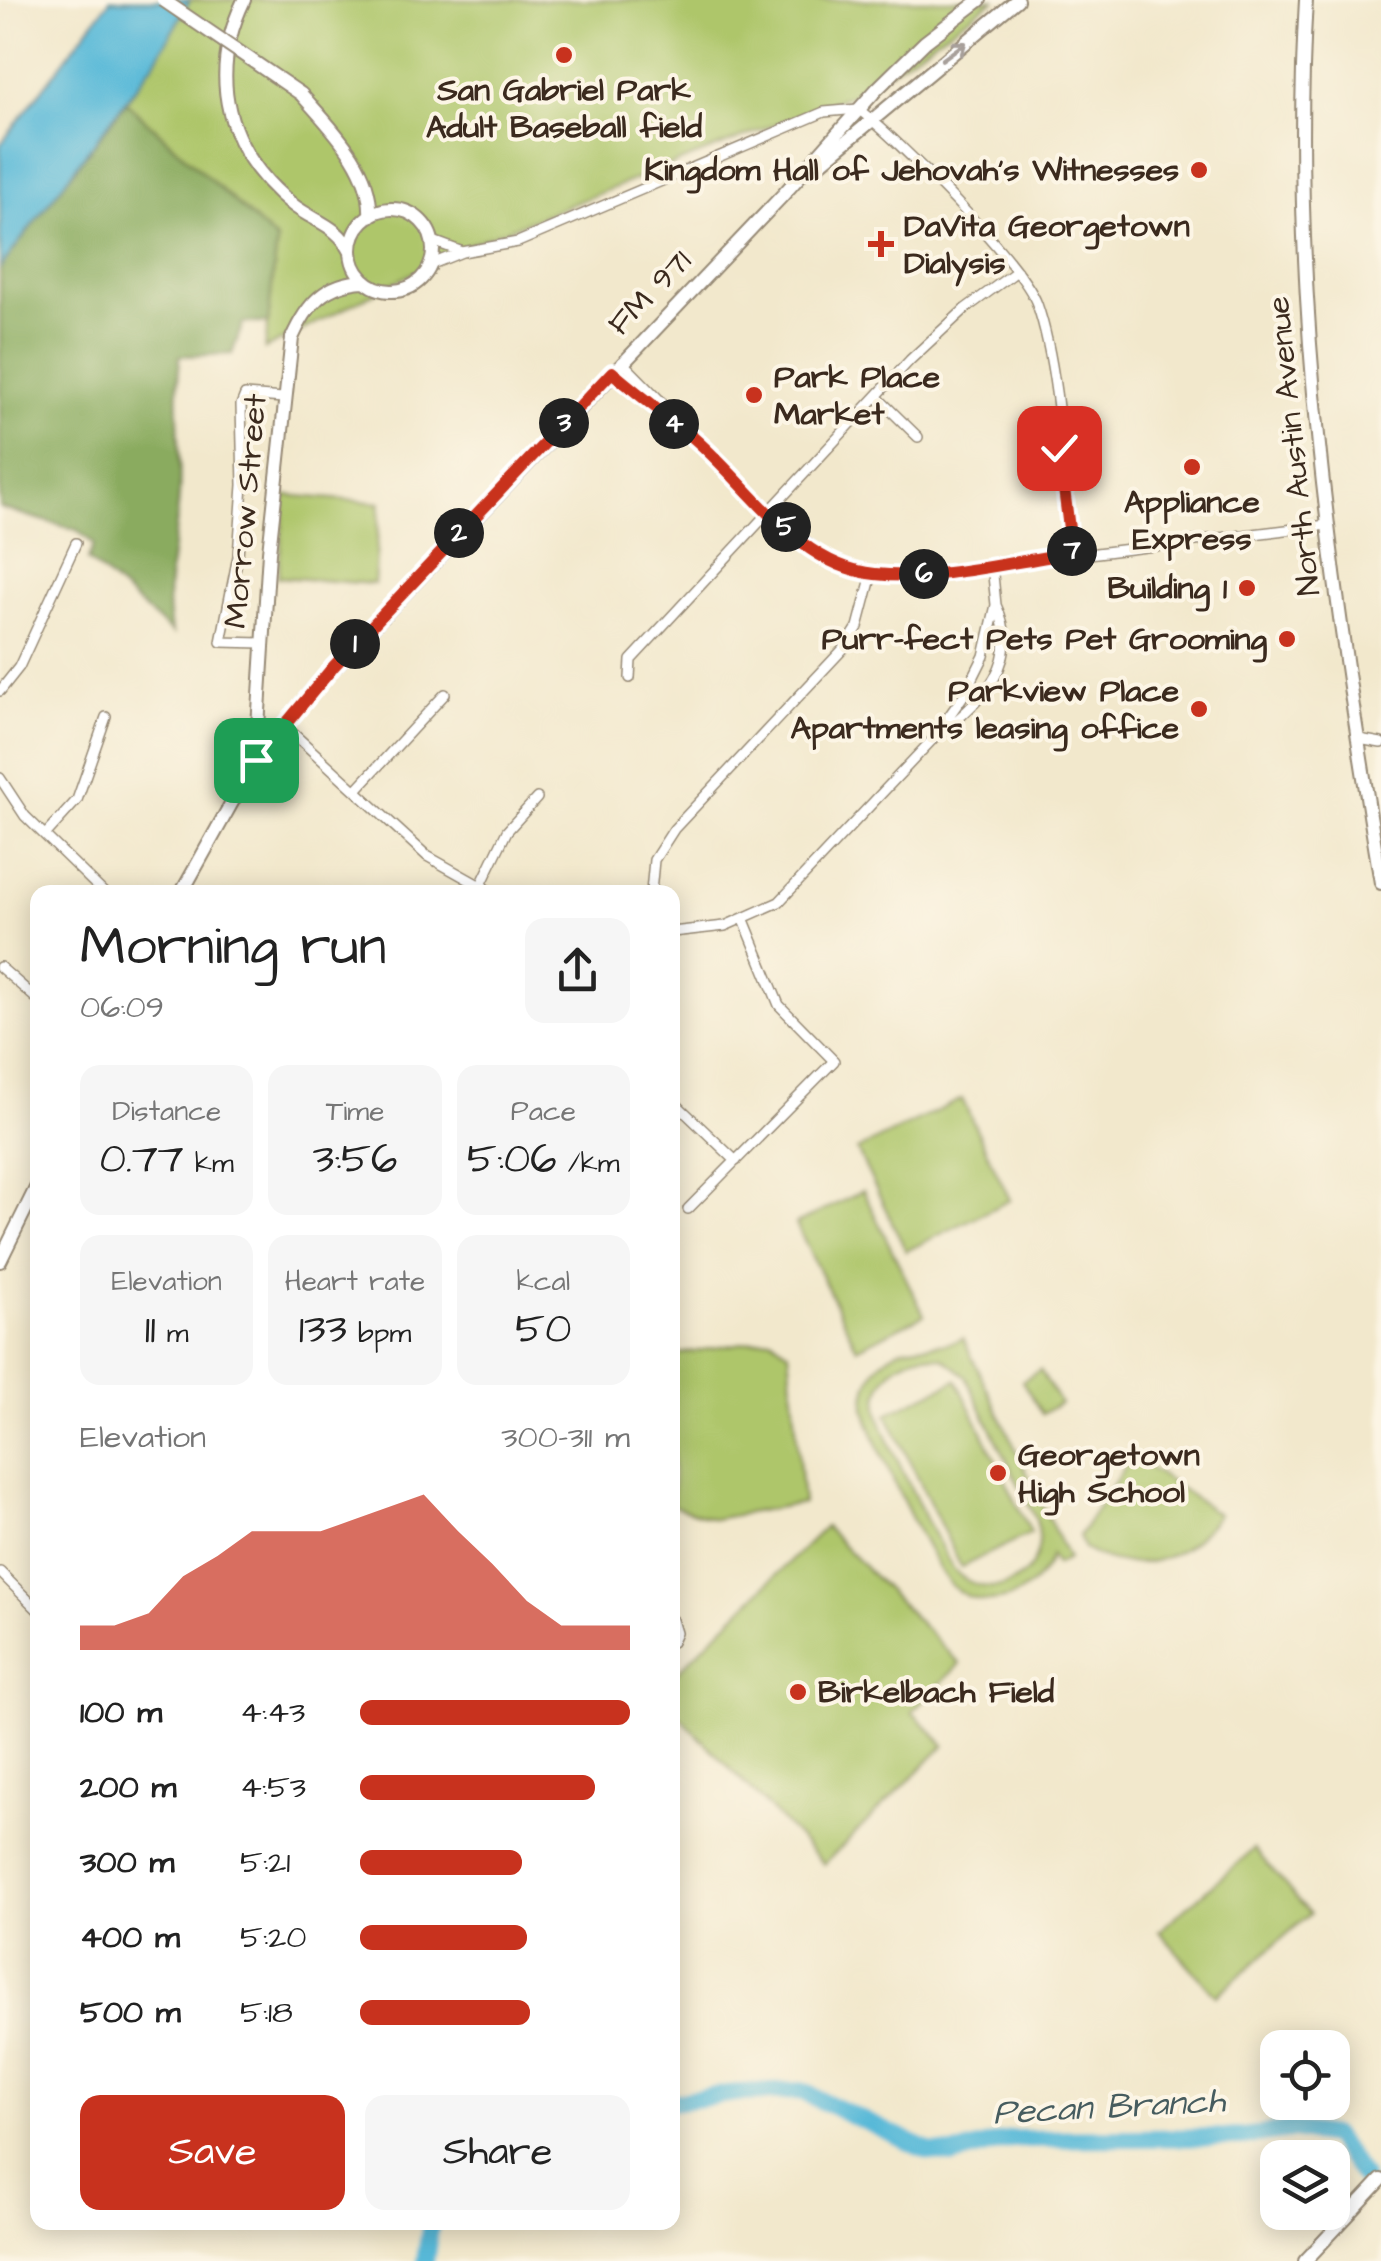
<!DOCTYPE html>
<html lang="en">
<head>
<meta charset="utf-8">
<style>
	:root { --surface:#fff; --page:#f6f6f6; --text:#222; --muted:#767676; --accent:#c8321e }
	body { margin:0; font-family:"Architects Daughter",sans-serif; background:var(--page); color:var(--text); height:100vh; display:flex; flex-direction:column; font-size:38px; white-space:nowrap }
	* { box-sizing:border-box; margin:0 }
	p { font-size:32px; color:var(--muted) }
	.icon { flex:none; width:55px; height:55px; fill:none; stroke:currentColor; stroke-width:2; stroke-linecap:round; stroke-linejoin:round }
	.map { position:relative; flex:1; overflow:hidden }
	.panel { position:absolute; left:30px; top:885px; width:650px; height:1345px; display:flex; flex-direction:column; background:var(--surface); border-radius:20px; box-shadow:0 5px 25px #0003 }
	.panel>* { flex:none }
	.controls { position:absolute; left:1260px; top:2030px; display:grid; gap:20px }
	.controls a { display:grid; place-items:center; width:90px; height:90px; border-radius:20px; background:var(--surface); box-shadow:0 5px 25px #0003; font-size:50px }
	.pin { position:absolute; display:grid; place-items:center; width:85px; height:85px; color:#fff; margin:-42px; border-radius:20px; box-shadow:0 5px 15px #0006 }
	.km { position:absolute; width:50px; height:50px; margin:-25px; border-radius:50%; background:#222; color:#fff; font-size:28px; line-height:50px; text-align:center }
	.round { display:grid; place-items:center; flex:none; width:105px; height:105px; border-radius:20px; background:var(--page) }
	.head { display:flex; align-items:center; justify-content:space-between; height:170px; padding:0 50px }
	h1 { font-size:55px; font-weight:600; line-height:75px }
	.stats { display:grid; grid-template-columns:repeat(3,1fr); gap:15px; height:170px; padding:10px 50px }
	.stats div { display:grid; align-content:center; border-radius:20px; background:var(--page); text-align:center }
	.stats b { font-size:42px; font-weight:600 }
	.stats small { font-size:28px; font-weight:400 }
	.stats p { font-size:28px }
	.chart { height:280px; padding:20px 50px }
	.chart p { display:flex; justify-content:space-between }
	.chart svg { width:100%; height:180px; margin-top:10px; fill:var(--accent); opacity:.7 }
	.button { display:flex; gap:20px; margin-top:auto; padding:20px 50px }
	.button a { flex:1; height:115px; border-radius:20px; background:var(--accent); color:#fff; font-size:40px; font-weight:600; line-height:115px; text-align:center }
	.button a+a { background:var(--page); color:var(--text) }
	ul { padding:0 50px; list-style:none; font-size:32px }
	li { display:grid; grid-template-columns:160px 120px 1fr; align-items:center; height:75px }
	li i { height:25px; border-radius:12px; background:var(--accent) }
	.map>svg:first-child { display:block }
	.green { fill:#aec66b; stroke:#747844; stroke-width:2.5; fill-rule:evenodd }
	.forest { fill:#8aab5f; stroke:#626a3e; stroke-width:2.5 }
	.water { fill:#59b9d8; stroke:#4a727b; stroke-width:2.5 }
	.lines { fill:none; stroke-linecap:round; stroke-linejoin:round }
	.river { stroke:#59b9d8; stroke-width:18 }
	.street-casing { stroke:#968975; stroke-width:12 }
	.secondary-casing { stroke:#968975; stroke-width:16 }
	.street { stroke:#fff; stroke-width:9 }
	.secondary { stroke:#fff; stroke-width:12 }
	.secondary-bridge-casing { stroke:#968975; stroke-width:16; stroke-linecap:butt }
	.secondary-bridge { stroke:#fff; stroke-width:12 }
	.oneway { stroke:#a79f9a }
	.route-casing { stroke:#fff; stroke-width:20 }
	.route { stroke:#c8321e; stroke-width:12 }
	.poi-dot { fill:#c8321e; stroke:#fcf5e5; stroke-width:4 }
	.labels { text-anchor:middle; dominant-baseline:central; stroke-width:8; stroke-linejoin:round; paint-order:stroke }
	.poi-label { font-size:32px; font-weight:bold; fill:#3b2a1e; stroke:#fcf5e5; text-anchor:end }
	.street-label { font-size:32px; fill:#3b2a1e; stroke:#fcf5e5 }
	.water-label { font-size:35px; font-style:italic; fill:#465c5f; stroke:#fcf5e5 }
</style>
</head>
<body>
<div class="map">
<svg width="1381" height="2261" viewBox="0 0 1381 2261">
	<rect width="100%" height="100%" fill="#fcf5e5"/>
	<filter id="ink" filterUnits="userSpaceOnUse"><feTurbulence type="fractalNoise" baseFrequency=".01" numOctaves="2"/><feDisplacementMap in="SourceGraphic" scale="20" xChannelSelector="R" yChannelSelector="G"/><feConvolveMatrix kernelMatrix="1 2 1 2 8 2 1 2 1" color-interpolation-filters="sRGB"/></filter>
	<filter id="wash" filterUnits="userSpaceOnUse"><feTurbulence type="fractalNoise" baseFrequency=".0048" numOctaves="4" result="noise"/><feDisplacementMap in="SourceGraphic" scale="40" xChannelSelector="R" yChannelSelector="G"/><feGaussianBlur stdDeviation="2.25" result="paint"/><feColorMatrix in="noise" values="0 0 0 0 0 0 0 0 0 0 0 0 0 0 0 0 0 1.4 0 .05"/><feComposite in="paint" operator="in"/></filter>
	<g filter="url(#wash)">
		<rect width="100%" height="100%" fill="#f2e8cc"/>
		<path class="green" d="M 190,0 L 994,0 L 859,92 L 470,244 L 265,349 L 277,241 L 126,102 Z
			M 285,495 L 380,503 L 374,584 L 278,577 Z
			M 962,1099 L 1010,1200 L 906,1251 L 857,1150 Z
			M 863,1191 L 924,1315 L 857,1348 L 796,1224 Z
			M 771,1338 L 789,1352 L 803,1503 L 714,1519 L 673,1506 L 673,1355 Z
			M 963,1338 L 1068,1559 L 1056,1565 L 1051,1556 C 1036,1596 987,1617 952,1586 C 934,1570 867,1431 865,1407 C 864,1392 870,1376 879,1365 C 904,1335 935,1352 963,1338 ZM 924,1355 L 943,1358 L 965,1375 L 1036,1520 C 1054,1573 992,1611 953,1569 C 938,1543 880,1432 878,1408 C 876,1379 897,1359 924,1355 Z
			M 1040,1370 L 1060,1403 L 1042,1414 L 1022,1381 Z
			M 957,1380 L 1031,1533 L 961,1567 L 887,1414 Z
			M 1138,1460 L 1218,1514 C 1185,1560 1136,1579 1084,1549 L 1079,1536 L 1128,1462 Z
			M 825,1527 L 960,1664 L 912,1712 L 945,1745 L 824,1864 L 673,1710 L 672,1677 Z
			M 1254,1849 L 1310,1914 L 1216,1996 L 1159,1931 Z"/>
		<path class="forest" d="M 126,102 L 277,241 L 268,323 L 243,323 L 232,354 L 180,356 C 174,407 182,447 179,495 C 177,540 161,590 172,633 L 88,560 L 94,544 L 77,530 L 0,508 L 0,268 Z"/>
		<path class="water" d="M 110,0 L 190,0 L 156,60 L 0,268 L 0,145 Z"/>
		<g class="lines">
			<path class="river" d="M 672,2102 L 736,2093 L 801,2091 L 930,2152 L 954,2155 L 1011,2139 L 1243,2137 L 1291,2130 L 1333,2136 L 1363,2177
				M 425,2261 L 431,2222"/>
		</g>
	</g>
	<g filter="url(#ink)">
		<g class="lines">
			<g class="street-casing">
				<path id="street" d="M 433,241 L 460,251
					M 432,264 L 462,252 L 518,242 L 824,112 L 858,109 C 896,137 1022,263 1037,304 C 1060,369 1064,481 1072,553
					M 622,362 L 767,509 L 825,557 L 872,574 L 924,574 L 1327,525
					M 613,372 L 683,430
					M 877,397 L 918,437
					M 262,643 L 221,642 L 238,556 L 243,485 L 241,405 L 245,395 L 283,398
					M 630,678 L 631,660 L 910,360 L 965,309 L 1017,271
					M 0,691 L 19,667 L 76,543
					M 284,725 L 427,856 L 491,892
					M 942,732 C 984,699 1023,661 996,605
					M 1359,739 L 1381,743
					M 0,778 L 25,816 L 103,892
					M 356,790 L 445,694
					M 47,833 L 77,800 L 106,717
					M 480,887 L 507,831 L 537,798
					M 651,892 L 654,860 L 674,829 L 846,646 L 858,627 L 872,574
					M 672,932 L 725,926 L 779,902 L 932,740 L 966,692 L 984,656 L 996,605 L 992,565
					M 0,967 L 38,1000
					M 672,1100 L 736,1161
					M 688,1209 L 834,1061 L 779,1005 L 744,920
					M 0,1572 L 38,1610
					M 672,1620 L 676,1633 L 672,1642"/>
			</g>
			<g class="secondary-casing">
				<path id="secondary" d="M 244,0 C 207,77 226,151 293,205 C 315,222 338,225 351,252
					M 1306,0 C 1288,298 1333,590 1381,883
					M 301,94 C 330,127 373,168 370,216
					M 811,171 L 1017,0
					M351 250a41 41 0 1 1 82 0a41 41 0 1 1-82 0Z
					M 256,759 L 269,552 L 292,338 C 307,304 325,283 364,281
					M 182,892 L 256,759 L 311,692 L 782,196 L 877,89 L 925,42 L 980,0
					M 0,1261 L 38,1184
					M 1305,2261 L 1381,2180"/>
			</g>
			<use href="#street" class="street"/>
			<use href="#secondary" class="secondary"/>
			<g class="secondary-bridge-casing">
				<path id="secondary-bridge" d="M 163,0 L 301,94"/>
			</g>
			<use href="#secondary-bridge" class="secondary-bridge"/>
		</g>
		<defs><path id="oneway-shaft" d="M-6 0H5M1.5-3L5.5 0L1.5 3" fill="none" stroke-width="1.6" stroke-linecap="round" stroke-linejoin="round" transform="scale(2.5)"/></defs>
		<use class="oneway" href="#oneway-shaft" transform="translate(954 51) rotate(-36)"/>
	</g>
	<g class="lines" filter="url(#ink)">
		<g class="route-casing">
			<path id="route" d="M 256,760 L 334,666 L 612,372 C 637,394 664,413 689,434 C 747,481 795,566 875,574 C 939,581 1009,562 1072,553 L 1059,448"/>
		</g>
		<use href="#route" class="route"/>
	</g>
	<g class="poi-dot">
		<circle cx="564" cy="55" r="10"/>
		<circle cx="1199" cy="170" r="10"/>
		<path d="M876 229h10v10h10v10h-10v10h-10v-10h-10v-10h10z"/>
		<circle cx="754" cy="395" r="10"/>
		<circle cx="1192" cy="467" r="10"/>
		<circle cx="1247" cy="588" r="10"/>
		<circle cx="1287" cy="639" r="10"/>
		<circle cx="1199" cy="709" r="10"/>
		<circle cx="998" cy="1473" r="10"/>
		<circle cx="798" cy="1692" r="10"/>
	</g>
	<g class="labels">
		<g class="poi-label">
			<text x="564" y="90" text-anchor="middle">San Gabriel Park<tspan x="564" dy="37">Adult Baseball field</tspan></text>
			<text x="1179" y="170">Kingdom Hall of Jehovah's Witnesses</text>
			<text x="904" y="226" text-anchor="start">DaVita Georgetown<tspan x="904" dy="37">Dialysis</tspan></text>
			<text x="774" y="377" text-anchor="start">Park Place<tspan x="774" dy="37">Market</tspan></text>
			<text x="1192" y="502" text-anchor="middle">Appliance<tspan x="1192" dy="37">Express</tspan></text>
			<text x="1227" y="588">Building 1</text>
			<text x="1267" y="639">Purr-fect Pets Pet Grooming</text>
			<text x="1179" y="691">Parkview Place<tspan x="1179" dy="37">Apartments leasing office</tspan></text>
			<text x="1018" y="1455" text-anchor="start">Georgetown<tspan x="1018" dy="37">High School</tspan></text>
			<text x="818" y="1692" text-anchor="start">Birkelbach Field</text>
		</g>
		<g class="street-label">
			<text transform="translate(650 293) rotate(-46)">FM 971</text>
			<text transform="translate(1294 446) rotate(-96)">North Austin Avenue</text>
			<text transform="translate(246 511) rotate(-85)">Morrow Street</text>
		</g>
		<g class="water-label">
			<text transform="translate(1109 2107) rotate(-3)">Pecan Branch</text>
		</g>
	</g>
</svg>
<div class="controls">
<a><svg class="icon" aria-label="locate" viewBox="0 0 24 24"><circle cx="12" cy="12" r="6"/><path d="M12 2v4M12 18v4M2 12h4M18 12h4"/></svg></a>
<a><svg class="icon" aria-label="layers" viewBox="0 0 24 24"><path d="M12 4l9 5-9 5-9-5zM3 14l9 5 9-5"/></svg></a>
</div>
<div class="pin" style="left:256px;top:760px;background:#1e9e55"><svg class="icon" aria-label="arrive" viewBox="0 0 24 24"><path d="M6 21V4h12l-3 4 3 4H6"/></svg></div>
<div class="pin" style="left:1059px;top:448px;background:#d93025"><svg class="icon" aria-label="check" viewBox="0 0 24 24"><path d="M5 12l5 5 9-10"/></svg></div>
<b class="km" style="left:355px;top:644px">1</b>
<b class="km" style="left:459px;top:533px">2</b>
<b class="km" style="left:564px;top:423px">3</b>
<b class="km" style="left:674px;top:424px">4</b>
<b class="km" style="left:786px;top:527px">5</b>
<b class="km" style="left:924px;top:574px">6</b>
<b class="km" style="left:1072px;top:551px">7</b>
<section class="panel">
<div class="head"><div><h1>Morning run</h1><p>06:09</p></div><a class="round"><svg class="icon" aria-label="share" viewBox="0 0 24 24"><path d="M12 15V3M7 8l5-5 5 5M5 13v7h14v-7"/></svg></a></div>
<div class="stats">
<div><p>Distance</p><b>0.77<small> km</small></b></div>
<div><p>Time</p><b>3:56</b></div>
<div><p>Pace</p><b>5:06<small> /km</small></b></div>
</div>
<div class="stats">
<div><p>Elevation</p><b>11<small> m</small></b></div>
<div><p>Heart rate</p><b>133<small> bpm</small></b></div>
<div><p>kcal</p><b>50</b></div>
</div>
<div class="chart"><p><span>Elevation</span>300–311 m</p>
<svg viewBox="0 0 160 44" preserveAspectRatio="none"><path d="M0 44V38L10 38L20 35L30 26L40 21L50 15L60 15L70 15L80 12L90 9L100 6L110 15L120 23L130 32L140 38L150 38L160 38V44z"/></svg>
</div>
<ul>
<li><b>100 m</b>4:43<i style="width:100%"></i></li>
<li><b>200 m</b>4:53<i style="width:87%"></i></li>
<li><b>300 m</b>5:21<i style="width:60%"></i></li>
<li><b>400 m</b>5:20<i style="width:62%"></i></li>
<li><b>500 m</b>5:18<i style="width:63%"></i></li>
</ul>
<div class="button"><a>Save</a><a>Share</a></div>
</section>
</div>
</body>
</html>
